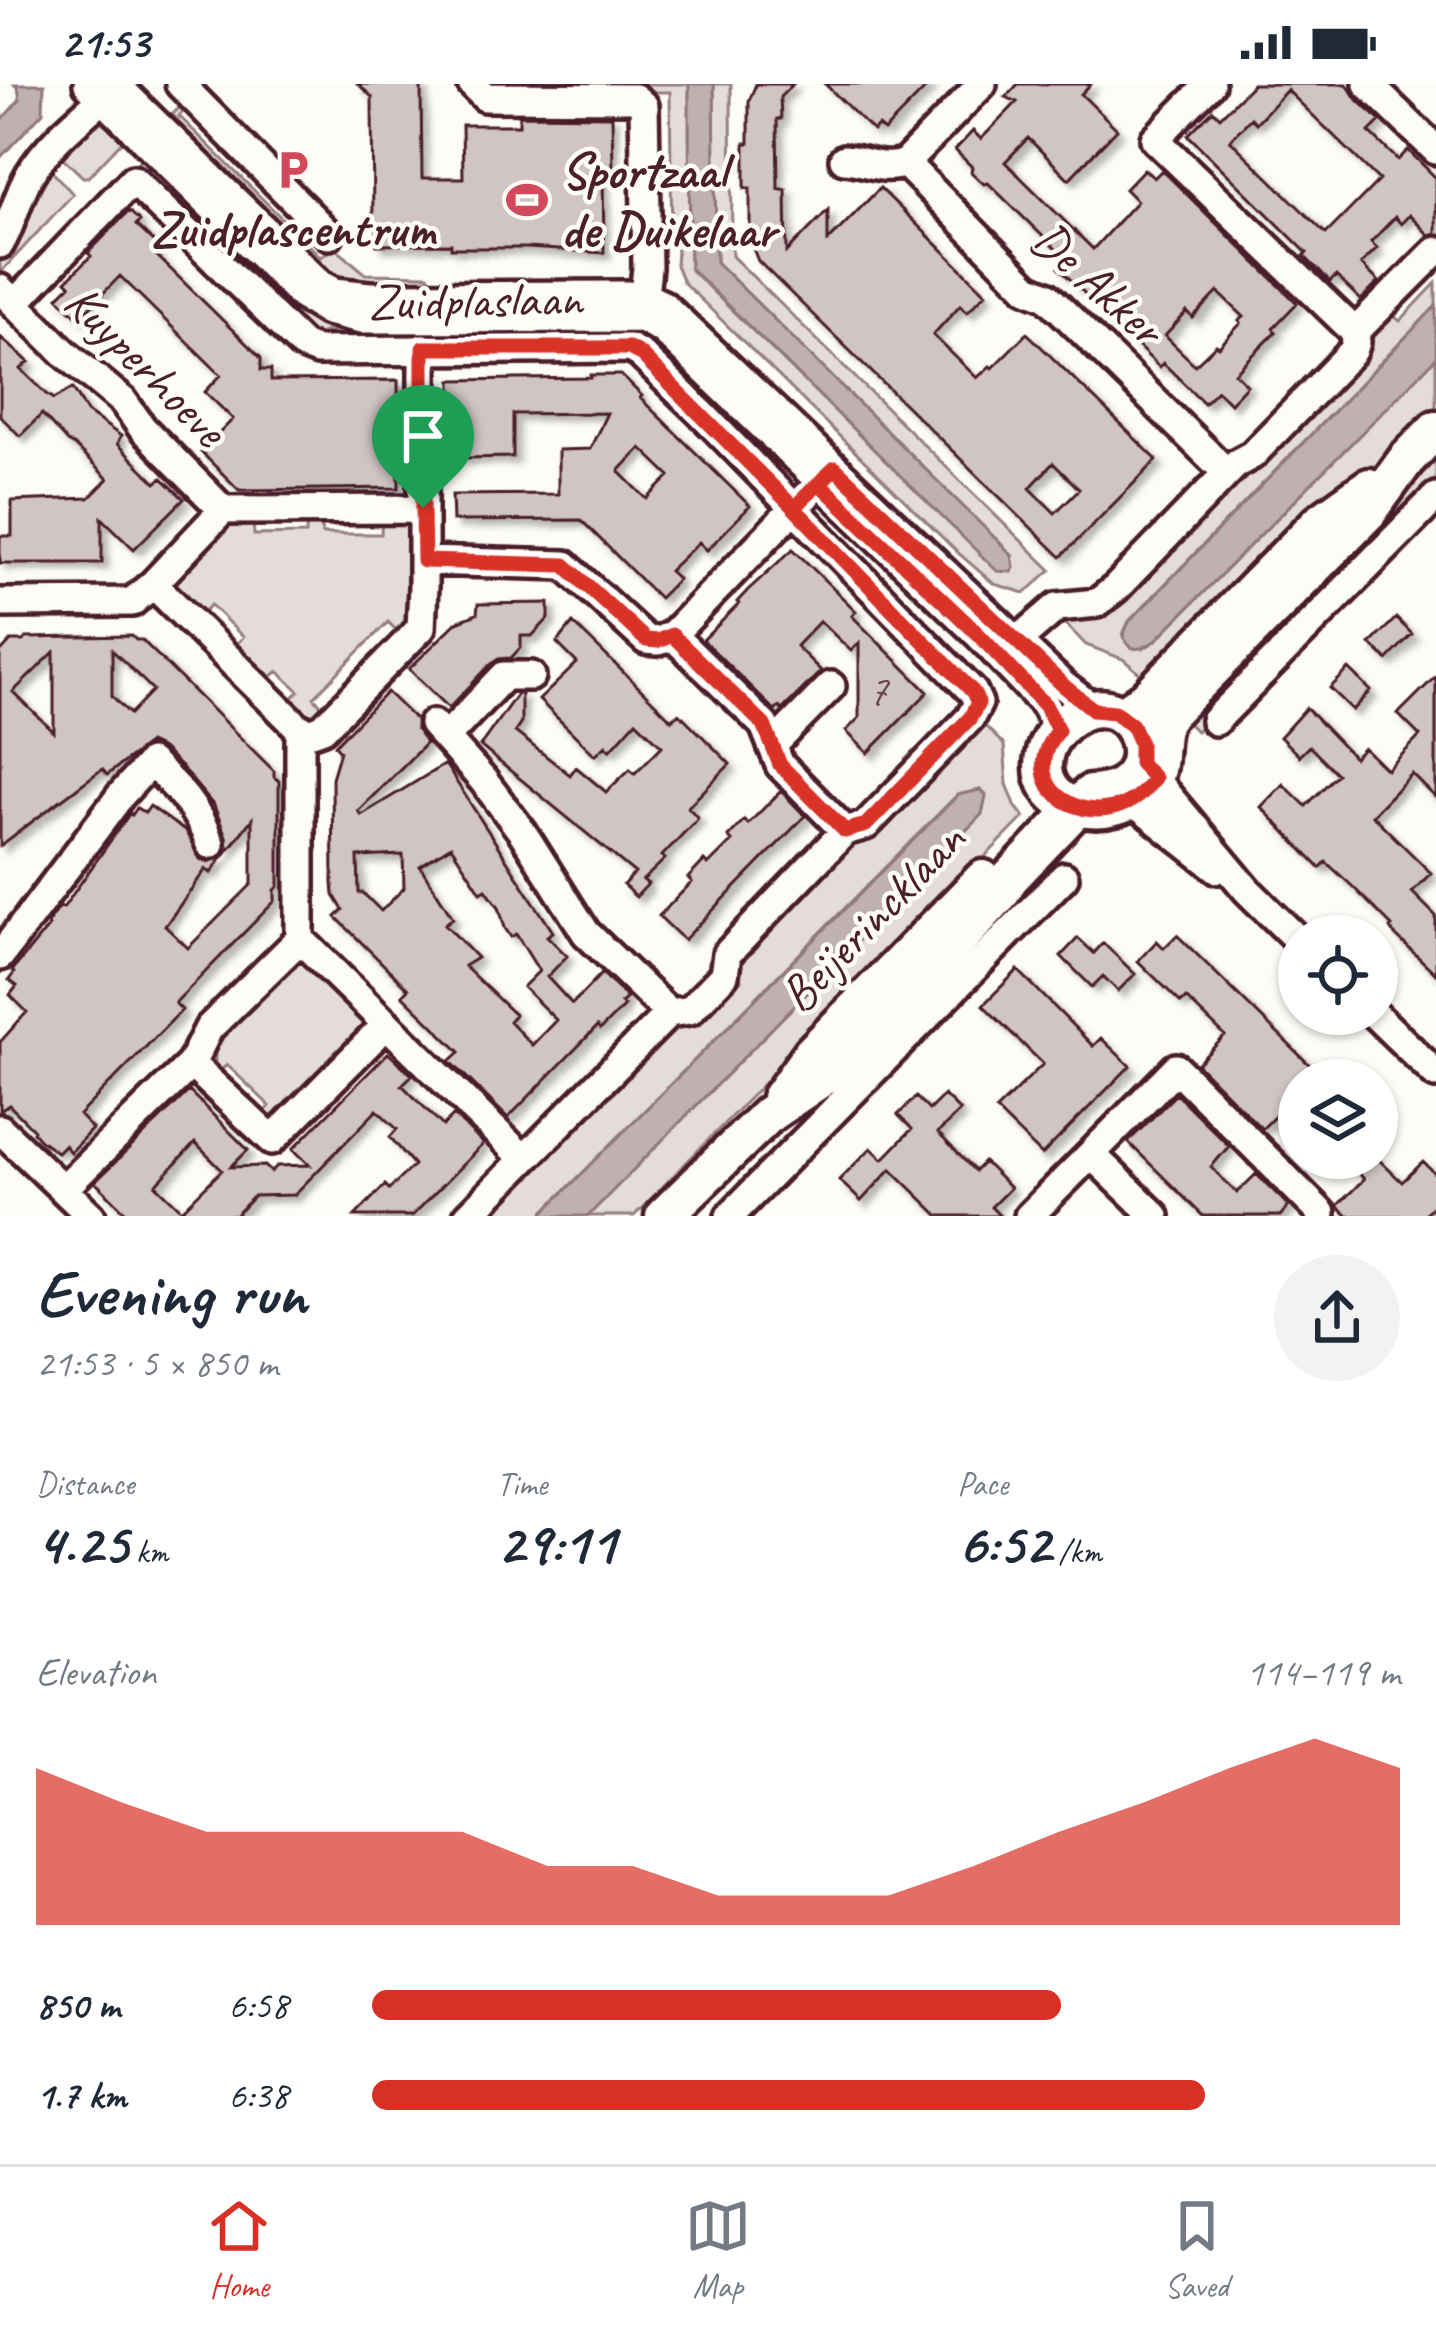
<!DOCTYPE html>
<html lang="en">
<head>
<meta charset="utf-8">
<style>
	:root { --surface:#fff; --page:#f2f2f3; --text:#1f2937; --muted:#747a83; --line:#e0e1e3; --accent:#d93025 }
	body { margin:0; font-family:Caveat,sans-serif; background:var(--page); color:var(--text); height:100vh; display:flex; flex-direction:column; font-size:45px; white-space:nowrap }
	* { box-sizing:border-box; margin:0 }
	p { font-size:39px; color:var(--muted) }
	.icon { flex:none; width:66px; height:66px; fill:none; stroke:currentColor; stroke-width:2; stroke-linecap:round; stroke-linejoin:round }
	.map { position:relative; height:1132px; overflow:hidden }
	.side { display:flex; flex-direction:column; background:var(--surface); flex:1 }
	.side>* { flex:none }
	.tools { position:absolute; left:1278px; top:831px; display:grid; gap:24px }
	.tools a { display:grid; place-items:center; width:120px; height:120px; border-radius:50%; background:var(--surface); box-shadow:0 3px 9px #0004; font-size:60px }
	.pin { position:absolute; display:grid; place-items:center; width:102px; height:102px; color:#fff; margin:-123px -51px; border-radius:50% 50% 50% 0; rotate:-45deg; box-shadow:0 0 12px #0007 }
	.pin .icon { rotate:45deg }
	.round { display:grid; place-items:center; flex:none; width:126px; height:126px; border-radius:63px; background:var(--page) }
	.head { display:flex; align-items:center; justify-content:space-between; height:204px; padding:0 36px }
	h1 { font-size:66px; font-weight:700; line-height:90px }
	.stats { display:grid; grid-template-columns:repeat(3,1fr); gap:18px; height:204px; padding:12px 36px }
	.stats div { display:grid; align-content:center }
	.stats b { font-size:60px; font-weight:700 }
	.stats small { font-size:33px; font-weight:400 }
	.stats p { font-size:33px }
	.chart { height:336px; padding:24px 36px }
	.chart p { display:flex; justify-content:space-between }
	.chart svg { width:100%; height:216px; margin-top:12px; fill:var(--accent); opacity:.7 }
	ul { padding:0 36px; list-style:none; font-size:39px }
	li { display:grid; grid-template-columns:192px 144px 1fr; align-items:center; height:90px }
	li i { height:30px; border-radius:15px; background:var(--accent) }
	.status { display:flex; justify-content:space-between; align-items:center; height:84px; padding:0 60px; background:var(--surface); direction:ltr }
	.status svg { height:33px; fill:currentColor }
	.tab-bar { display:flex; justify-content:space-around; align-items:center; height:168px; border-top:3px solid var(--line); background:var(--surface); font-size:33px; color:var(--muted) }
	.tab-bar a { display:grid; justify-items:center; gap:6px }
	.tab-bar .selected { color:var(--accent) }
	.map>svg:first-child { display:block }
	.green { fill:#e3dcda; stroke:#967e82; stroke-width:3 }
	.water { fill:#c0b1b1; stroke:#91777b; stroke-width:3 }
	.building { fill:#d0c5c4; stroke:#4a1f2b; stroke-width:3; fill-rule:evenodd; filter:url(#shadow) }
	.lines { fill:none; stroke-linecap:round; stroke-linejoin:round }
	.minor-casing { stroke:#4a1f2b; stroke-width:36 }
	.major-casing { stroke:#4a1f2b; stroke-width:45 }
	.minor { stroke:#fdfcf7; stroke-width:27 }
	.major { stroke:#fdfcf7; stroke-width:36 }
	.route-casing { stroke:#fff; stroke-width:24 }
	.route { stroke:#d93025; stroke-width:15 }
	.labels { text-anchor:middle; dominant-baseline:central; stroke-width:9; stroke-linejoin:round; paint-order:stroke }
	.number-label { font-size:45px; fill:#6c4851 }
	.poi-label { font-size:51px; font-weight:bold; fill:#4a1f2b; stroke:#fdfcf7; text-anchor:start }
	.street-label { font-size:51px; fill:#4a1f2b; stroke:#fdfcf7 }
</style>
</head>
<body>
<div class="status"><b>21:53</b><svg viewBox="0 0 49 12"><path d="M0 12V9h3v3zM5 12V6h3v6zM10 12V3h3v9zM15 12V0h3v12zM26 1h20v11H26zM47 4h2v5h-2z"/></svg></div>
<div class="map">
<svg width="1436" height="1132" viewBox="0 0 1436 1132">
	<defs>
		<filter id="shadow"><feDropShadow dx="6" dy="6" stdDeviation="3" flood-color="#0004"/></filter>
	</defs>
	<rect width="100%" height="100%" fill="#fdfcf7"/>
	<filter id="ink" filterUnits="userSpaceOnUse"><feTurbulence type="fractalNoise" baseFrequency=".00833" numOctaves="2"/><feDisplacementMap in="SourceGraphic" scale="24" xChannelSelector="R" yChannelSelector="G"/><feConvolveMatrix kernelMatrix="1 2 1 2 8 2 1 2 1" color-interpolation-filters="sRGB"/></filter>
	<g filter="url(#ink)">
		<path class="green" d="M 628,0 L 689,0 L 690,185 L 997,486 L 1011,488 L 1014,484 L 1012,471 L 716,178 L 714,0 L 731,0 L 732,172 L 1051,486 L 1025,509 L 994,500 L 957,468 L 683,198 L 676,181 L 677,166 L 672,159 L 670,8 L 625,8 Z
			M 186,17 L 190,20 L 179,32 L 321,173 L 334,163 L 366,190 L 428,191 L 431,196 L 432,206 L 341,202 L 170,45 L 178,36 L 172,31 Z
			M 104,33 L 128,51 L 88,93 L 83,93 L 58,69 L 97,34 Z
			M 148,68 L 290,208 L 432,239 L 432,254 L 391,254 L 384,247 L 323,248 L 316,255 L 298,244 L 298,231 L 257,191 L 249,190 L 252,186 L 174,109 L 161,109 L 134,83 Z
			M 46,81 L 73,110 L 0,189 L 0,167 Z
			M 1436,199 L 1436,222 L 1129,537 L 1123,551 L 1143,565 L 1155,557 L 1436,274 L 1436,325 L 1385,375 L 1308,440 L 1144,593 L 1123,575 L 1086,561 L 1060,534 L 1119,519 L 1232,405 L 1261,380 L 1362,279 L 1372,246 L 1389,228 L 1400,237 Z
			M 459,239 L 649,245 L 802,397 L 796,410 L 660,276 L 459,253 Z
			M 1436,366 L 1436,403 L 1196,647 L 1180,631 Z
			M 382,433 L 399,433 L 417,451 L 418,531 L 403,553 L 388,538 L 314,613 L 327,629 L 322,634 L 303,635 L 287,620 L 299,607 L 278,587 L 265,598 L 232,565 L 243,553 L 211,521 L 199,532 L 176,510 L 176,490 L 232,434 L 253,435 L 254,451 L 306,450 L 307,434 L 321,434 L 322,450 L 381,450 Z
			M 980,637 L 1004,661 L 1007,700 L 1016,723 L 1024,733 L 634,1132 L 588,1132 L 982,730 L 986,712 L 981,706 L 957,711 L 540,1132 L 481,1132 L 680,936 L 698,941 L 741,896 L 737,881 L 774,839 L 856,758 L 863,756 Z
			M 298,873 L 309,874 L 368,932 L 368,948 L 281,1038 L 263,1039 L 259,1034 L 270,1022 L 227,981 L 215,991 L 215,948 Z"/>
		<path class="water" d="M 14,0 L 44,0 L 43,28 L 0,74 L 0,38 L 20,15 L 18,4 Z
			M 689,0 L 714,0 L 716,178 L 1012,471 L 1014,484 L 1011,488 L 997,487 L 690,184 Z
			M 1436,222 L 1436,274 L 1155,557 C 1141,566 1130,570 1123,551 L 1129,538 Z
			M 980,706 L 986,711 L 982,730 L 588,1132 L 540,1132 L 958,711 Z"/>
		<path class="building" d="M 358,0 L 421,0 L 422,94 L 463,94 L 462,41 L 519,41 L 519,31 L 612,32 L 613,85 L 603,88 L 604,169 L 527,164 L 451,164 L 451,160 L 377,161 L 377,141 L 373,141 L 372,13 Z
			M 756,0 L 793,0 L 780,13 L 781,35 L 777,35 L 778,105 L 786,105 L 787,168 L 828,126 L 828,157 L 880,104 L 986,209 L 967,228 L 960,221 L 933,251 L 977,294 L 990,282 L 992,284 L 1027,249 L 1157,376 L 1061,473 L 758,177 L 750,157 L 750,104 L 745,104 L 745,59 L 749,59 L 749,17 ZM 1053,379 L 1079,405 L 1055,429 L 1030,404 Z
			M 825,0 L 930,0 L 884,47 L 878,42 L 873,47 Z
			M 1018,0 L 1091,0 L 1081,10 L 1117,45 L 1069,95 L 1028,54 L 1005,78 L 1093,165 L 1137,117 L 1125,105 L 1144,85 L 1154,94 L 1162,86 L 1297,219 L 1273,244 L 1276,248 L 1235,289 L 1247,301 L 1230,319 L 1217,306 L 1204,319 L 1163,279 L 1159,283 L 1059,184 L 1066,176 L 1064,173 L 988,99 L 984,100 L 971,88 L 972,83 L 955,66 L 973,47 L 981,55 L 1017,18 L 1006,13 ZM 1218,208 L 1244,233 L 1239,237 L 1241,239 L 1219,263 L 1216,261 L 1195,281 L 1165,252 L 1187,228 L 1193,234 Z
			M 1253,0 L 1347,0 L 1355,13 L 1380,37 L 1369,48 L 1398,76 L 1408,66 L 1436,94 L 1436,149 L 1429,151 L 1409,131 L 1401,140 L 1395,133 L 1371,158 L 1377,164 L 1361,180 L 1379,198 L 1361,216 L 1336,192 L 1330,198 L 1304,172 L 1307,169 L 1188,51 L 1213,26 L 1220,33 ZM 1287,6 L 1379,96 L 1326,150 L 1230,56 L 1251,34 L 1256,39 Z
			M 129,127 L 140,137 L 136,141 L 158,162 L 153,168 L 261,274 L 261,286 L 271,286 L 271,297 L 398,296 L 399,404 L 239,406 L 201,368 L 233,335 L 205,308 L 221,291 L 120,192 L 79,234 L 58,213 L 70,201 L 66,197 L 91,172 L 88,169 Z
			M 0,253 L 29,278 L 21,285 L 47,310 L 54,315 L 73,304 L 87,328 L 121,352 L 117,360 L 156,399 L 162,394 L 184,415 L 134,465 L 102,434 L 102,479 L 0,479 L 0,452 L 12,452 L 12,417 L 89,414 L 108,395 L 74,362 L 67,358 L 42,330 L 20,352 L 0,332 Z
			M 591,291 L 621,291 L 642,312 L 640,314 L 750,422 L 707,466 L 699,458 L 669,487 L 678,495 L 659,514 L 581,436 L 453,437 L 452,411 L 558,410 L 558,366 L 590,365 L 607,329 L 513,330 L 513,373 L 463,374 L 463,335 L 452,335 L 452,296 L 591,294 ZM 641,364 L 670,392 L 647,415 L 619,387 Z
			M 793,465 L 856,527 L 852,532 L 928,608 L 868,669 L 846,647 L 859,634 L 859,559 L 851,567 L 820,537 L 796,562 L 821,587 L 782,626 L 779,623 L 775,627 L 703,556 L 739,520 L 737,518 L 748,506 Z
			M 549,519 L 549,534 L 532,552 L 521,552 L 521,563 L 511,574 L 498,575 L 492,579 L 449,624 L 409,585 L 457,538 L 477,530 L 478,520 Z
			M 1396,534 L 1412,550 L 1387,576 L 1370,560 Z
			M 573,539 L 672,636 L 679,629 L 730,680 L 688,723 L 698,734 L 662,772 L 665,775 L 643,796 L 648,800 L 636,813 L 623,801 L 635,789 L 480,662 L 517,610 L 521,610 L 521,639 L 515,648 L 570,691 L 576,683 L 606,708 L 630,685 L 635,689 L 662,662 L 636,637 L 610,666 L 606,661 L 595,671 L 539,616 L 577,579 L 557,559 Z
			M 132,552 L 136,556 L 142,556 L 274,687 L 274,693 L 279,697 L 279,802 L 275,806 L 275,817 L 175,919 L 182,926 L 79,1031 L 92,1045 L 70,1068 L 64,1061 L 57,1068 L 40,1056 L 33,1048 L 34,1046 L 9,1021 L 0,1027 L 0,958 L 27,928 L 10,911 L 17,902 L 9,896 L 14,889 L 12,887 L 49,842 L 47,840 L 60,822 L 63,824 L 130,729 L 132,731 L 137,724 L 145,729 L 150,722 L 186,748 L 200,775 L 208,778 L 223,772 L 211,789 L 206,785 L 165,842 L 188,864 L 252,800 L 252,735 L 225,770 L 227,755 L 214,722 L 182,684 L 162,665 L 149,659 L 107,691 L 102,685 L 0,762 L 0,569 L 11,557 L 23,557 L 26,554 ZM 112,566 L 153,606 L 130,630 L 112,612 ZM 54,568 L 54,648 L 13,608 Z
			M 1349,585 L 1371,607 L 1353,626 L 1330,604 Z
			M 1436,592 L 1436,714 L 1412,690 L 1372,731 L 1431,789 L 1412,808 L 1436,832 L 1436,890 L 1394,850 L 1390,844 L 1392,842 L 1352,802 L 1326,778 L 1320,784 L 1261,723 L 1283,700 L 1306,722 L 1337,690 L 1309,662 L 1299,672 L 1280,653 L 1306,624 L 1354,674 L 1364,664 L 1387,686 L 1420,652 L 1398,630 Z
			M 387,608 L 416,636 L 416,645 L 426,659 L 358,727 L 361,731 L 445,680 L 553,848 L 547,852 L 567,872 L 547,893 L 572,920 L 602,889 L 627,914 L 621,919 L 624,922 L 600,946 L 597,943 L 508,1034 L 450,977 L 460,968 L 402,911 L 408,905 L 336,833 L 343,826 L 334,811 L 333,800 L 332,694 L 340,667 L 335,661 ZM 451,762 L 481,808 L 486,805 L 499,823 L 505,844 L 511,853 L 516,850 L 539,887 L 523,903 L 556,936 L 532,961 L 509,937 L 515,931 L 464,882 L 477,874 L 445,840 L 453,834 L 420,782 ZM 403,771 L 404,804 L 381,827 L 363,809 L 359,809 L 358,773 Z
			M 781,707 L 805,732 L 684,856 L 659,832 L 692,798 L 688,794 L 704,777 L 708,781 L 732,757 L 728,753 L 744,736 L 748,740 Z
			M 1177,851 L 1325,996 L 1299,996 L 1299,1030 L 1288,1019 L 1262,1045 L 1197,980 L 1225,952 L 1186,914 L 1181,919 L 1138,877 L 1157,857 L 1164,864 Z
			M 1078,854 L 1094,869 L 1103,859 L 1135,890 L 1118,907 L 1103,892 L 1092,903 L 1061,872 Z
			M 1018,886 L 1093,962 L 1101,954 L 1130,982 L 1042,1071 L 996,1026 L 1043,980 L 983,921 Z
			M 388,969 L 412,991 L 402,1001 L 443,1042 L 454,1031 L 483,1060 L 412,1132 L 355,1132 L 385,1101 L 389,1105 L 414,1081 L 390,1053 L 397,1045 L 377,1026 L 294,1111 L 254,1112 L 235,1132 L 130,1132 L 95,1098 L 189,1007 L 248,1066 L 231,1083 L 265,1082 L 271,1088 L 277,1082 L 310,1081 L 293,1065 ZM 195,1059 L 222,1086 L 182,1126 L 156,1101 Z
			M 1176,1010 L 1229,1062 L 1211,1083 L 1237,1109 L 1256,1090 L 1289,1122 L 1280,1132 L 1203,1132 L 1128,1058 Z
			M 944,1011 L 960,1027 L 938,1049 L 975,1087 L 984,1078 L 1010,1104 L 991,1123 L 1000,1132 L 939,1132 L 891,1085 L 861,1117 L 839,1096 L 871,1064 L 883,1075 L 912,1045 L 898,1031 L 916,1013 L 929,1026 Z
			M 1344,1074 L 1377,1074 L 1402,1098 L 1423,1078 L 1436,1091 L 1436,1119 L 1422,1132 L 1348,1132 L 1337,1122 L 1364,1095 Z"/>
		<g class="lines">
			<g class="minor-casing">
				<path id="minor" d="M 88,0 L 301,211 L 327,227 L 362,235 L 641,234 L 663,246 L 978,550 L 1045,621 L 1058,646
					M 115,0 L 320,200 L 335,208 L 369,212 L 627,211 L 646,213 L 663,221 L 1064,602 L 1094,625
					M 180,0 L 329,151
					M 472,0 L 485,13 L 635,14 L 644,22 L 647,184 L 642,229
					M 1210,0 L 1155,55 L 1355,248 L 1436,167
					M 1368,0 L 1436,66
					M 844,75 C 866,76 883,88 905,79 L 982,0
					M 905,79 L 1028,204 L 1047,212 L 1227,389
					M 0,160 C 13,138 17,112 30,90 C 51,55 86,30 116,2
					M 0,205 L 65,269 L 123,317 L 143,345 L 223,426 L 423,425
					M 15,219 L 133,96 L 302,261 L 317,267 L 629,264 L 640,270 L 703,331 L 973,608 L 978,619 L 970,634 L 866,741 L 845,747 L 727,870 L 724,891 L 690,926 L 669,929 L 468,1132
					M 223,426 L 153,500 L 300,645 L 312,648 L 323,644 L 421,544 L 423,503 L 423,264
					M 423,477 L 565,481 L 646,556 L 658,557 L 672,551 L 764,641 L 780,681 L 845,747
					M 0,519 L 132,518 L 153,500
					M 672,551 L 806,412
					M 1007,566 L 1057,523 L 1097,519 L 1116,504 L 1227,389 L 1237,379 L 1252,371 L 1353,267 L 1356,258 L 1355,248
					M 1215,637 L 1436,413
					M 433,640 L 483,696 L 523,749 L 586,849 L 669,929
					M 300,645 L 300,855 L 524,1075
					M 446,653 L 504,592 L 531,592
					M 772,662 L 831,602
					M 1153,694 L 1247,806 L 1299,857
					M 1132,717 L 1218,785
					M 0,872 L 121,711 L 150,679 C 178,703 198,725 210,760
					M 1374,930 L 1436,990
					M 191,980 L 272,1056 L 387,940
					M 0,1045 L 91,1132
					M 1091,1070 L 1176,984 L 1321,1129
					M 63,1105 L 191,980 L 209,944 L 300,855
					M 730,1132 L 1064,793
					M 1029,1132 L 1091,1070 L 1155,1132"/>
			</g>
			<g class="major-casing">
				<path id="major" d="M 1122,632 L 1146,615 L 1320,438 L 1369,403
					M 780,1014 L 812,969 L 983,795
					M 664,1132 L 769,1030 L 829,989 L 902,918 L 1000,810 L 1010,794 L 1072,729 L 1090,710 C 1176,708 1138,594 1074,632 C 1061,640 1049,654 1045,668 C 1029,728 1115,743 1147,703 C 1165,682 1153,656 1165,633 L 1369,427 L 1406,376 L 1436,345"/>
			</g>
			<use href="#minor" class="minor"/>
			<use href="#major" class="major"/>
		</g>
	</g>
	<g class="lines" filter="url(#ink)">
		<g class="route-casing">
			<path id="route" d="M 423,424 L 424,477 L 565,481 L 646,556 L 658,557 L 672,551 L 764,641 L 780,681 L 845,747 L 866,741 L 970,634 L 978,619 L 973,608 L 794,424 L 819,399 L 978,550 L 1045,621 L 1058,646 C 1005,711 1111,761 1154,694 L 1140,679 L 1140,659 L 1132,641 L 1115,628 L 1094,626 L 1064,602 L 835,384 C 821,397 807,411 794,424 L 640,270 L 629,264 L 423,264 L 423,424"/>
		</g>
		<use href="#route" class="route"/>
	</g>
	<defs>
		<g id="parking-bare" transform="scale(3.24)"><path d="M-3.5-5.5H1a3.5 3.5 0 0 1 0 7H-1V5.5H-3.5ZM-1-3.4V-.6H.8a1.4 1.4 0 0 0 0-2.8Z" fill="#d1495b" stroke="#fdfcf7" stroke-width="2.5" paint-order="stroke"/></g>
		<g id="stadium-bare" transform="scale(3.24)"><path d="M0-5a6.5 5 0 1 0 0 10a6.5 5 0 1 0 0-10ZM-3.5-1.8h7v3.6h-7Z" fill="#d1495b" stroke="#fdfcf7" stroke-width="2.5" paint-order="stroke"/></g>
	</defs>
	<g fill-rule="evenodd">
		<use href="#parking-bare" x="293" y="86"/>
		<use href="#stadium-bare" x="527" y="116"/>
	</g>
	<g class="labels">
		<g class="number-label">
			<text x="878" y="606">7</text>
		</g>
		<g class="poi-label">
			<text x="561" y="87">Sportzaal<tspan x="561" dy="59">de Duikelaar</tspan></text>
			<text x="293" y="145" text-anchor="middle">Zuidplascentrum</text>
		</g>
		<g class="street-label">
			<text transform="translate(1098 199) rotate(42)">De Akker</text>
			<text transform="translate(475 216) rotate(-1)">Zuidplaslaan</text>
			<text transform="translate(146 281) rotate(45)">Kuyperhoeve</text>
			<text transform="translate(872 833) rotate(-46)">Beijerincklaan</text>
		</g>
	</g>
</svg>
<div class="tools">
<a><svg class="icon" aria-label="locate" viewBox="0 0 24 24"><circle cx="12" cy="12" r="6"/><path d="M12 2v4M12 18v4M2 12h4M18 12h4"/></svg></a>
<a><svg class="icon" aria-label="layers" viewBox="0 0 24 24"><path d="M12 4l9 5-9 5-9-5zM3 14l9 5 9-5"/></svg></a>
</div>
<div class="pin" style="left:423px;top:424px;background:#1e9e55"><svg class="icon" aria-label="arrive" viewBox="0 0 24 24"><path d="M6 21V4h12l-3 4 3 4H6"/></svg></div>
</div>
<section class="side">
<div class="head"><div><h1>Evening run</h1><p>21:53 · 5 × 850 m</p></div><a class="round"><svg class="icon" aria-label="share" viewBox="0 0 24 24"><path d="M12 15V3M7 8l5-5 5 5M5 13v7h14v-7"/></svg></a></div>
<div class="stats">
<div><p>Distance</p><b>4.25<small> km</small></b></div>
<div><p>Time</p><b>29:11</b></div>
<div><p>Pace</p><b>6:52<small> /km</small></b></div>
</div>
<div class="chart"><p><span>Elevation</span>114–119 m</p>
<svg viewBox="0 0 160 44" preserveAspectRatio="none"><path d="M0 44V12L10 19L20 25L30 25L40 25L50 25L60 32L70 32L80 38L90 38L100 38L110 32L120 25L130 19L140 12L150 6L160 12V44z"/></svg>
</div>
<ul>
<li><b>850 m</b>6:58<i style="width:67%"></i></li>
<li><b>1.7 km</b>6:38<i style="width:81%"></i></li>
</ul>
</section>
<nav class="tab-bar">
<a class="selected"><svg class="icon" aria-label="home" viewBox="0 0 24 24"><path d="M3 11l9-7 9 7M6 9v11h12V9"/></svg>Home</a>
<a><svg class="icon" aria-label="map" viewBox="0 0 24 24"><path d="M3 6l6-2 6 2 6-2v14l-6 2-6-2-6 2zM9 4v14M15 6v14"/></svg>Map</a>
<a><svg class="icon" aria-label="saved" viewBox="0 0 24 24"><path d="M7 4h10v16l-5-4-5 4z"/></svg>Saved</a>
</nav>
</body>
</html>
